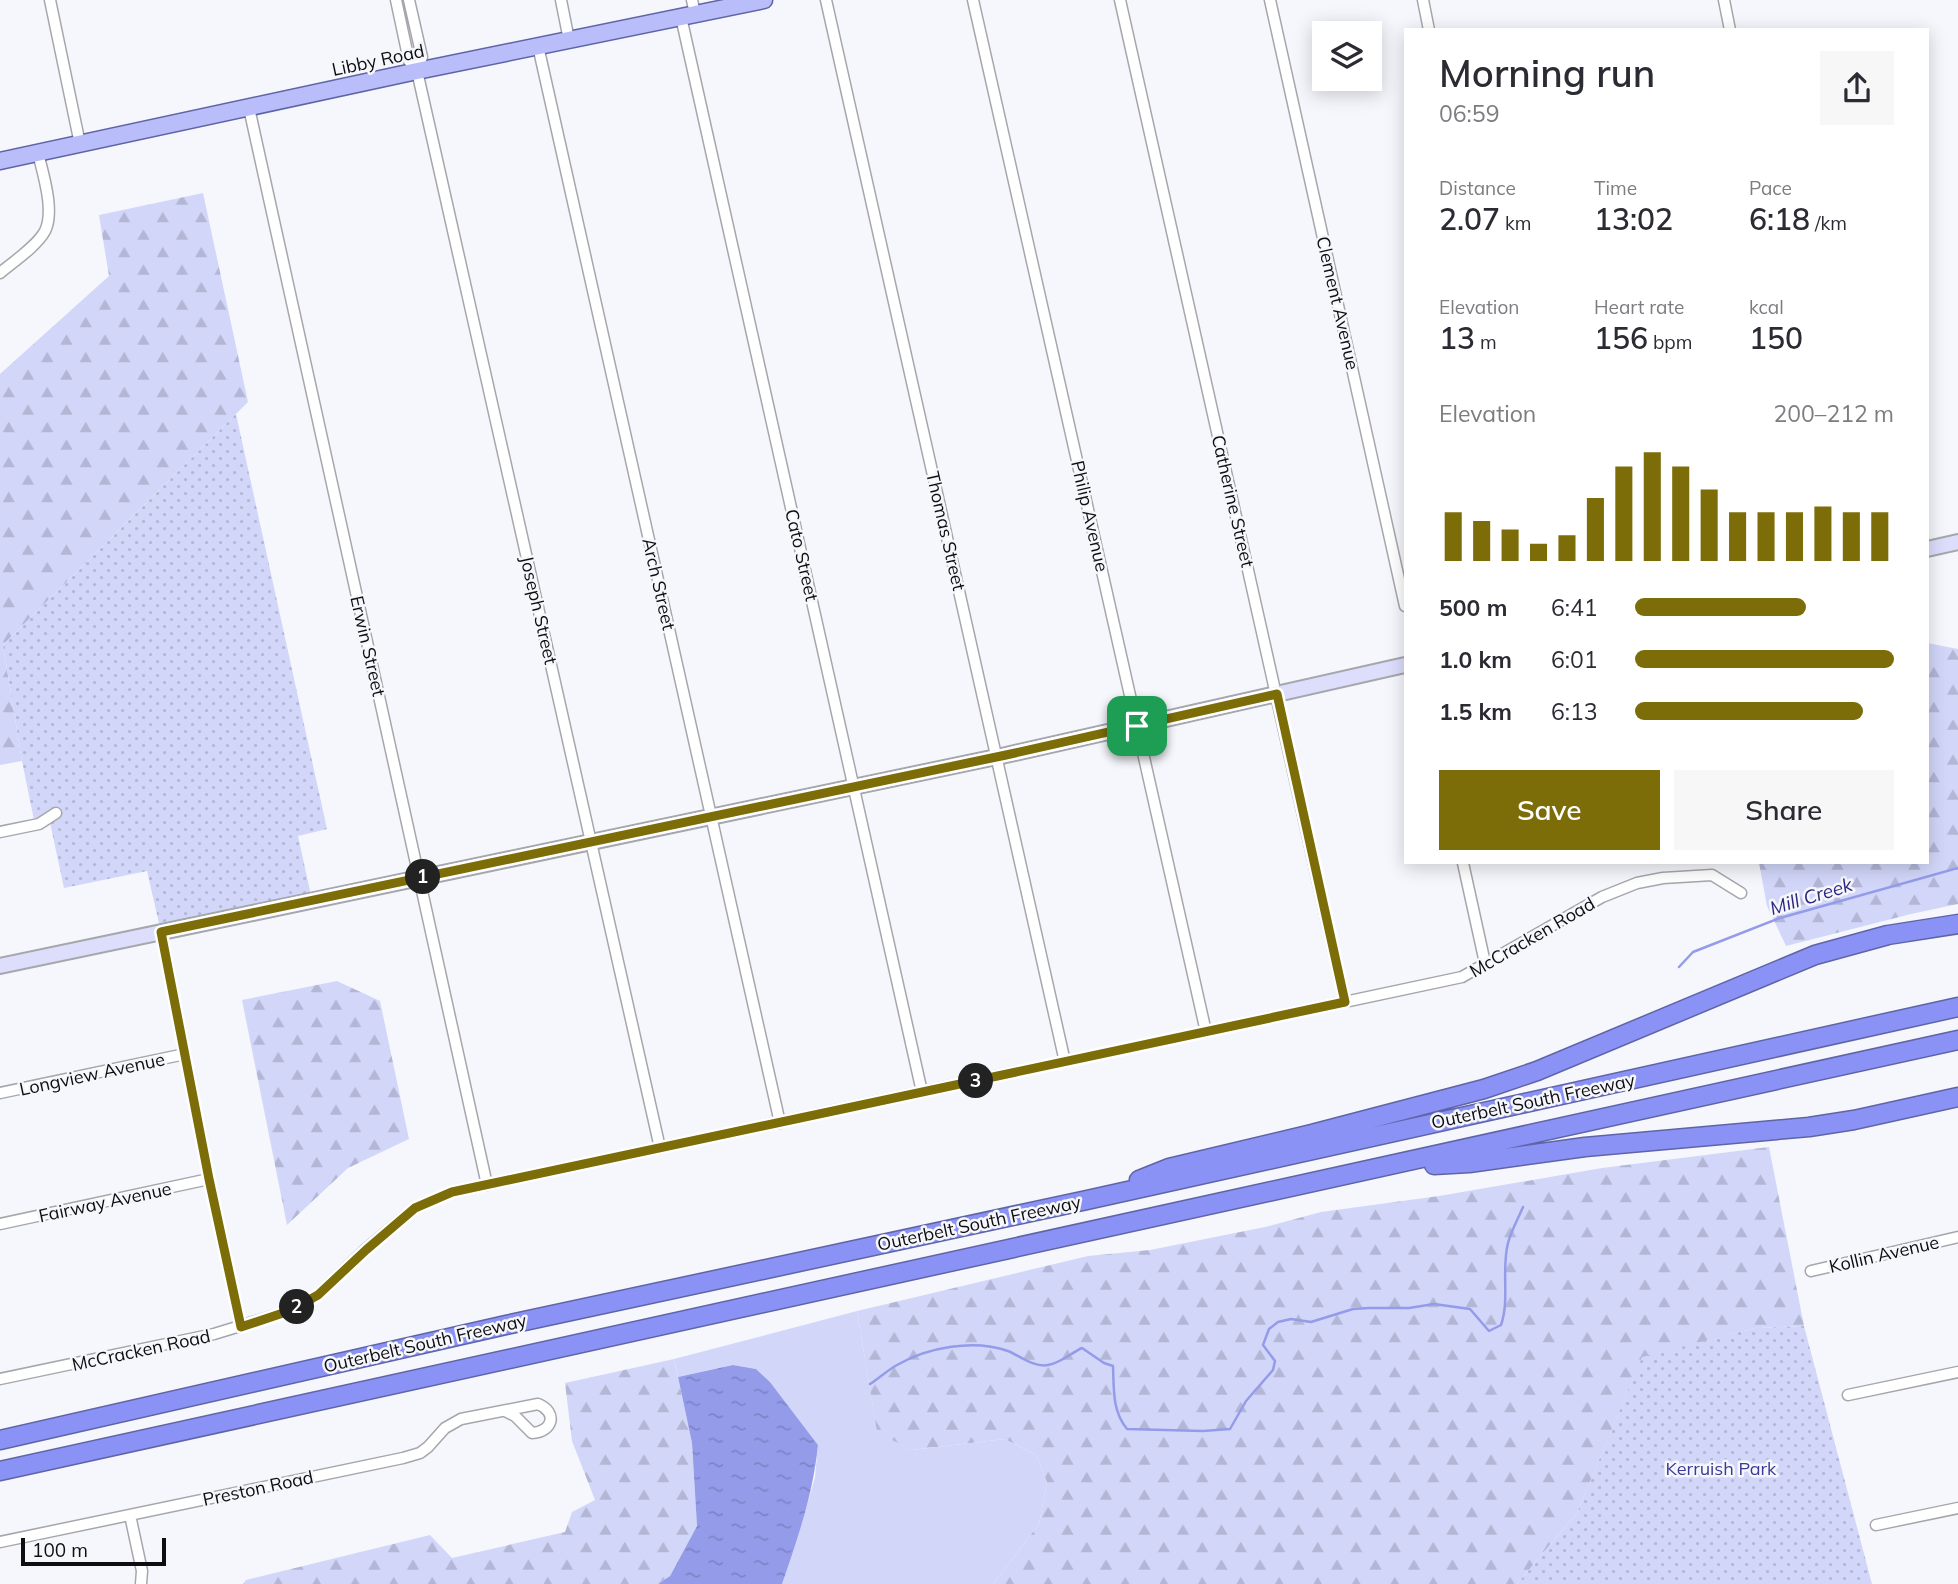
<!DOCTYPE html>
<html lang="en">
<head>
<meta charset="utf-8">
<style>
	:root { --surface:#fff; --page:#f7f7f7; --text:#2b2b33; --muted:#7c7c81; --accent:#7c6d08 }
	body { margin:0; font-family:Mulish,sans-serif; background:var(--page); color:var(--text); height:100vh; display:flex; flex-direction:column; font-size:26px; white-space:nowrap }
	* { box-sizing:border-box; margin:0 }
	p { font-size:23px; color:var(--muted) }
	.icon { flex:none; width:38px; height:38px; fill:none; stroke:currentColor; stroke-width:2; stroke-linecap:round; stroke-linejoin:round }
	.map { position:relative; flex:1; overflow:hidden }
	.panel { position:absolute; left:1404px; top:28px; width:525px; height:836px; display:flex; flex-direction:column; background:var(--surface); border-radius:0px; box-shadow:0 4px 18px #0003 }
	.panel>* { flex:none }
	.controls { position:absolute; left:1312px; top:21px; display:grid; gap:14px }
	.controls a { display:grid; place-items:center; width:70px; height:70px; border-radius:0px; background:var(--surface); box-shadow:0 4px 18px #0003; font-size:35px }
	.scale { position:absolute; left:21px; bottom:18px; width:145px; box-sizing:border-box; padding-left:7px; border:4px solid #0e0e10; border-top:0; font-size:19px; line-height:24px; white-space:nowrap; color:#0e0e10; -webkit-text-stroke:5px #f6f7fc; paint-order:stroke }
	.pin { position:absolute; display:grid; place-items:center; width:60px; height:60px; color:#fff; margin:-30px; border-radius:14px; box-shadow:0 4px 10px #0006 }
	.km { position:absolute; width:35px; height:35px; margin:-18px; border-radius:50%; background:#222; color:#fff; font-size:19px; line-height:35px; text-align:center }
	.round { display:grid; place-items:center; flex:none; width:74px; height:74px; border-radius:0px; background:var(--page) }
	.overview { display:flex; align-items:center; justify-content:space-between; height:119px; padding:0 35px }
	h1 { font-size:38px; font-weight:600; line-height:52px }
	.metrics { display:grid; grid-template-columns:repeat(3,1fr); gap:10px; height:119px; padding:7px 35px }
	.metrics div { display:grid; align-content:center }
	.metrics b { font-size:30px; font-weight:600 }
	.metrics small { font-size:19px; font-weight:400 }
	.metrics p { font-size:19px }
	.chart { height:196px; padding:14px 35px }
	.chart p { display:flex; justify-content:space-between }
	.chart svg { width:100%; height:126px; margin-top:7px; stroke:var(--accent); stroke-width:6 }
	.primary-button { display:flex; gap:14px; margin-top:auto; padding:14px 35px }
	.primary-button a { flex:1; height:80px; border-radius:0px; background:var(--accent); color:#fff; font-size:28px; font-weight:600; line-height:80px; text-align:center }
	.primary-button a+a { background:var(--page); color:var(--text) }
	ul { padding:0 35px; list-style:none; font-size:23px }
	li { display:grid; grid-template-columns:112px 84px 1fr; align-items:center; height:52px }
	li i { height:18px; border-radius:9px; background:var(--accent) }
	.map>svg:first-child { display:block }
	.green { fill:#d2d7fa }
	.forest { fill:url(#forest-firs) }
	.park { fill:url(#park-dots) }
	.water { fill:url(#water-ripples) }
	.lines { fill:none; stroke-linecap:round; stroke-linejoin:round }
	.stream { stroke:#949be9; stroke-width:2.5 }
	.street-casing { stroke:#a6a7ac; stroke-width:13 }
	.secondary-casing { stroke:#a6a7ac; stroke-width:18 }
	.primary-casing { stroke:#5f64a6; stroke-width:19 }
	.highway-casing { stroke:#5f64a6; stroke-width:21 }
	.street { stroke:#fff; stroke-width:10 }
	.secondary { stroke:#dcdefc; stroke-width:14 }
	.primary { stroke:#b9befa; stroke-width:16 }
	.highway { stroke:#8b92f6; stroke-width:18 }
	.route-casing { stroke:#fff; stroke-width:14 }
	.route { stroke:#7c6d08; stroke-width:9 }
	.labels { text-anchor:middle; dominant-baseline:central; stroke-width:5; stroke-linejoin:round; paint-order:stroke }
	.street-label { font-size:18px; fill:#0e0e10; stroke:#f6f7fc }
	.park-label { font-size:18px; fill:#3c3a94; stroke:#f6f7fc }
	.water-label { font-size:19px; font-style:italic; fill:#2e2780; stroke:#f6f7fc }
</style>
</head>
<body>
<div class="map">
<svg width="1958" height="1584" viewBox="0 0 1958 1584">
	<defs>
		<pattern id="forest-firs" width="22" height="20" patternUnits="userSpaceOnUse" patternTransform="scale(1.75)"><rect width="22" height="20" fill="#d2d7fa"/><path d="M5 1l3.5 6h-7zM16 11l3.5 6h-7z" fill="#b3b7d5"/></pattern>
		<pattern id="park-dots" width="8" height="8" patternUnits="userSpaceOnUse" patternTransform="scale(1.75)"><rect width="8" height="8" fill="#d2d7fa"/><path d="M2 2h.1M6 6h.1" fill="none" stroke="#b3b7d5" stroke-width="1.8" stroke-linecap="round"/></pattern>
		<pattern id="water-ripples" width="26" height="14" patternUnits="userSpaceOnUse" patternTransform="scale(1.75)"><rect width="26" height="14" fill="#949be9"/><path d="M2 4q2-2 4 0t4 0M15 11q2-2 4 0t4 0" fill="none" stroke="#7e84c7"/></pattern>
	</defs>
	<rect width="100%" height="100%" fill="#f6f7fc"/>
	<path class="green" d="M 857,1311 L 877,1431 L 911,1450 L 1005,1439 L 1036,1455 L 1047,1482 L 1039,1524 L 993,1584 L 782,1584 L 797,1540 L 815,1477 L 818,1445 L 770,1382 L 756,1369 L 733,1365 L 678,1377 L 674,1359 Z"/>
	<path class="forest" d="M 203,193 L 248,402 L 3,645 L 22,761 L 0,765 L 0,374 L 109,276 L 99,215 Z
		M 1927,643 L 1958,649 L 1958,904 L 1911,914 L 1786,946 L 1767,906 L 1759,863 L 1927,863 Z
		M 337,981 L 380,1001 L 409,1139 L 348,1168 L 287,1225 L 242,1000 Z
		M 1769,1147 L 1804,1326 L 1755,1328 L 1642,1358 L 1577,1513 L 1517,1584 L 993,1584 L 1039,1524 L 1047,1482 L 1036,1455 L 1005,1439 L 911,1450 L 877,1432 L 857,1311 L 1088,1256 L 1150,1250 L 1265,1227 L 1321,1212 L 1439,1196 L 1602,1168 Z
		M 674,1359 L 692,1443 L 697,1526 L 670,1576 L 658,1584 L 243,1584 L 246,1580 L 430,1535 L 452,1558 L 565,1532 L 572,1512 L 595,1500 L 572,1441 L 565,1383 Z"/>
	<path class="park" d="M 236,414 L 327,829 L 298,836 L 312,900 L 161,932 L 147,871 L 64,888 L 49,818 L 35,825 L 22,761 L 3,645 Z
		M 1804,1326 L 1872,1584 L 1517,1584 L 1577,1513 L 1642,1357 L 1755,1328 Z"/>
	<path class="water" d="M 733,1365 L 756,1369 L 770,1382 L 818,1445 C 813,1494 798,1538 782,1584 L 658,1584 L 670,1576 L 697,1526 L 692,1443 L 678,1377 Z"/>
	<g class="lines">
		<path class="stream" d="M 1679,967 L 1693,952 L 1780,918 L 1958,868
			M 870,1384 C 879,1378 888,1370 897,1365 C 928,1347 974,1339 1008,1351 C 1020,1356 1035,1368 1048,1365 C 1061,1363 1071,1353 1082,1348 L 1104,1363 L 1113,1366 C 1114,1389 1112,1411 1127,1429 L 1203,1431 L 1230,1429 L 1246,1401 L 1273,1370 L 1275,1361 L 1263,1345 L 1269,1329 L 1278,1322 L 1291,1319 L 1311,1322 L 1353,1309 L 1369,1308 L 1409,1308 L 1434,1304 L 1470,1309 L 1489,1331 L 1501,1325 C 1510,1299 1501,1270 1508,1243 C 1511,1231 1518,1219 1523,1207"/>
		<g class="street-casing">
			<path id="street" d="M 50,0 L 80,144
				M 396,0 L 409,61 L 417,71 L 660,1148
				M 409,0 L 422,57 L 417,71
				M 561,0 L 569,40
				M 692,0 L 695,14
				M 826,0 L 1065,1062
				M 973,0 L 1206,1032
				M 1120,0 L 1345,1002
				M 1270,0 L 1405,606
				M 1423,0 L 1429,30
				M 1724,0 L 1730,30
				M 681,17 L 922,1092
				M 538,46 L 780,1123
				M 249,108 L 487,1185
				M 0,273 C 13,262 37,246 45,231 C 55,211 43,174 38,153
				M 0,832 L 39,824 L 56,813
				M 1463,863 L 1485,963
				M 161,932 L 209,1179 L 241,1327
				M 0,1093 L 185,1054
				M 0,1224 L 209,1179
				M 1811,1271 L 1958,1237
				M 0,1379 L 214,1334 L 289,1311 L 318,1295 L 366,1249 L 415,1208 L 452,1192 L 1462,977 L 1602,897 L 1637,883 L 1663,878 L 1712,875 L 1741,893
				M 1848,1395 L 1958,1372
				M 130,1515 L 142,1571 L 141,1584
				M 1876,1525 L 1958,1508
				M 0,1542 L 403,1458 L 420,1453 L 428,1447 L 445,1428 L 461,1419 L 538,1404 C 558,1412 553,1432 532,1433 L 515,1416 L 505,1411"/>
		</g>
		<g class="secondary-casing">
			<path id="secondary" d="M 1927,549 L 1958,542
				M 0,966 L 1006,755 L 1405,665"/>
		</g>
		<g class="primary-casing">
			<path id="primary" d="M 0,161 L 417,71 L 764,0"/>
		</g>
		<g class="highway-casing">
			<path id="highway" d="M 1434,1165 L 1469,1163 L 1585,1147 L 1809,1127 L 1854,1120 L 1958,1097
				M 1139,1180 L 1169,1168 L 1312,1134 L 1484,1089 L 1537,1071 L 1815,955 L 1888,935 L 1958,924
				M 0,1440 L 506,1325 L 1087,1200 L 1958,1007
				M 0,1471 L 1958,1040"/>
		</g>
		<use href="#street" class="street"/>
		<use href="#secondary" class="secondary"/>
		<use href="#primary" class="primary"/>
		<use href="#highway" class="highway"/>
	</g>
	<g class="lines">
		<g class="route-casing">
			<path id="route" d="M 1277,694 L 1345,1002 L 452,1192 L 415,1208 L 366,1250 L 318,1295 L 289,1311 L 241,1327 L 209,1179 L 161,932 L 1006,755 Z"/>
		</g>
		<use href="#route" class="route"/>
	</g>
	<g class="labels">
		<g class="street-label">
			<text transform="translate(378 60) rotate(-12)">Libby Road</text>
			<text transform="translate(1338 303) rotate(77)">Clement Avenue</text>
			<text transform="translate(1233 501) rotate(77)">Catherine Street</text>
			<text transform="translate(1090 516) rotate(77)">Philip Avenue</text>
			<text transform="translate(946 531) rotate(77)">Thomas Street</text>
			<text transform="translate(802 555) rotate(77)">Cato Street</text>
			<text transform="translate(659 584) rotate(77)">Arch Street</text>
			<text transform="translate(539 610) rotate(77)">Joseph Street</text>
			<text transform="translate(368 646) rotate(77)">Erwin Street</text>
			<text transform="translate(1532 937) rotate(-30)">McCracken Road</text>
			<text transform="translate(92 1074) rotate(-12)">Longview Avenue</text>
			<text transform="translate(1533 1101) rotate(-12)">Outerbelt South Freeway</text>
			<text transform="translate(105 1202) rotate(-12)">Fairway Avenue</text>
			<text transform="translate(979 1223) rotate(-12)">Outerbelt South Freeway</text>
			<text transform="translate(1884 1254) rotate(-13)">Kollin Avenue</text>
			<text transform="translate(425 1343) rotate(-13)">Outerbelt South Freeway</text>
			<text transform="translate(141 1350) rotate(-12)">McCracken Road</text>
			<text transform="translate(258 1488) rotate(-12)">Preston Road</text>
		</g>
		<g class="park-label">
			<text x="1721" y="1468">Kerruish Park</text>
		</g>
		<g class="water-label">
			<text transform="translate(1811 896) rotate(-17)">Mill Creek</text>
		</g>
	</g>
</svg>
<div class="controls">
<a><svg class="icon" aria-label="layers" viewBox="0 0 24 24"><path d="M12 4l9 5-9 5-9-5zM3 14l9 5 9-5"/></svg></a>
</div>
<div class="scale">100 m</div>
<div class="pin" style="left:1137px;top:726px;background:#1e9e55"><svg class="icon" aria-label="arrive" viewBox="0 0 24 24"><path d="M6 21V4h12l-3 4 3 4H6"/></svg></div>
<b class="km" style="left:423px;top:877px">1</b>
<b class="km" style="left:297px;top:1307px">2</b>
<b class="km" style="left:976px;top:1081px">3</b>
<section class="panel">
<div class="overview"><div><h1>Morning run</h1><p>06:59</p></div><a class="round"><svg class="icon" aria-label="share" viewBox="0 0 24 24"><path d="M12 15V3M7 8l5-5 5 5M5 13v7h14v-7"/></svg></a></div>
<div class="metrics">
<div><p>Distance</p><b>2.07<small> km</small></b></div>
<div><p>Time</p><b>13:02</b></div>
<div><p>Pace</p><b>6:18<small> /km</small></b></div>
</div>
<div class="metrics">
<div><p>Elevation</p><b>13<small> m</small></b></div>
<div><p>Heart rate</p><b>156<small> bpm</small></b></div>
<div><p>kcal</p><b>150</b></div>
</div>
<div class="chart"><p><span>Elevation</span>200–212 m</p>
<svg viewBox="0 0 160 44" preserveAspectRatio="none"><path d="M5 44V27M15 44V30M25 44V33M35 44V38M45 44V35M55 44V22M65 44V11M75 44V6M85 44V11M95 44V19M105 44V27M115 44V27M125 44V27M135 44V25M145 44V27M155 44V27"/></svg>
</div>
<ul>
<li><b>500 m</b>6:41<i style="width:66%"></i></li>
<li><b>1.0 km</b>6:01<i style="width:100%"></i></li>
<li><b>1.5 km</b>6:13<i style="width:88%"></i></li>
</ul>
<div class="primary-button"><a>Save</a><a>Share</a></div>
</section>
</div>
</body>
</html>
